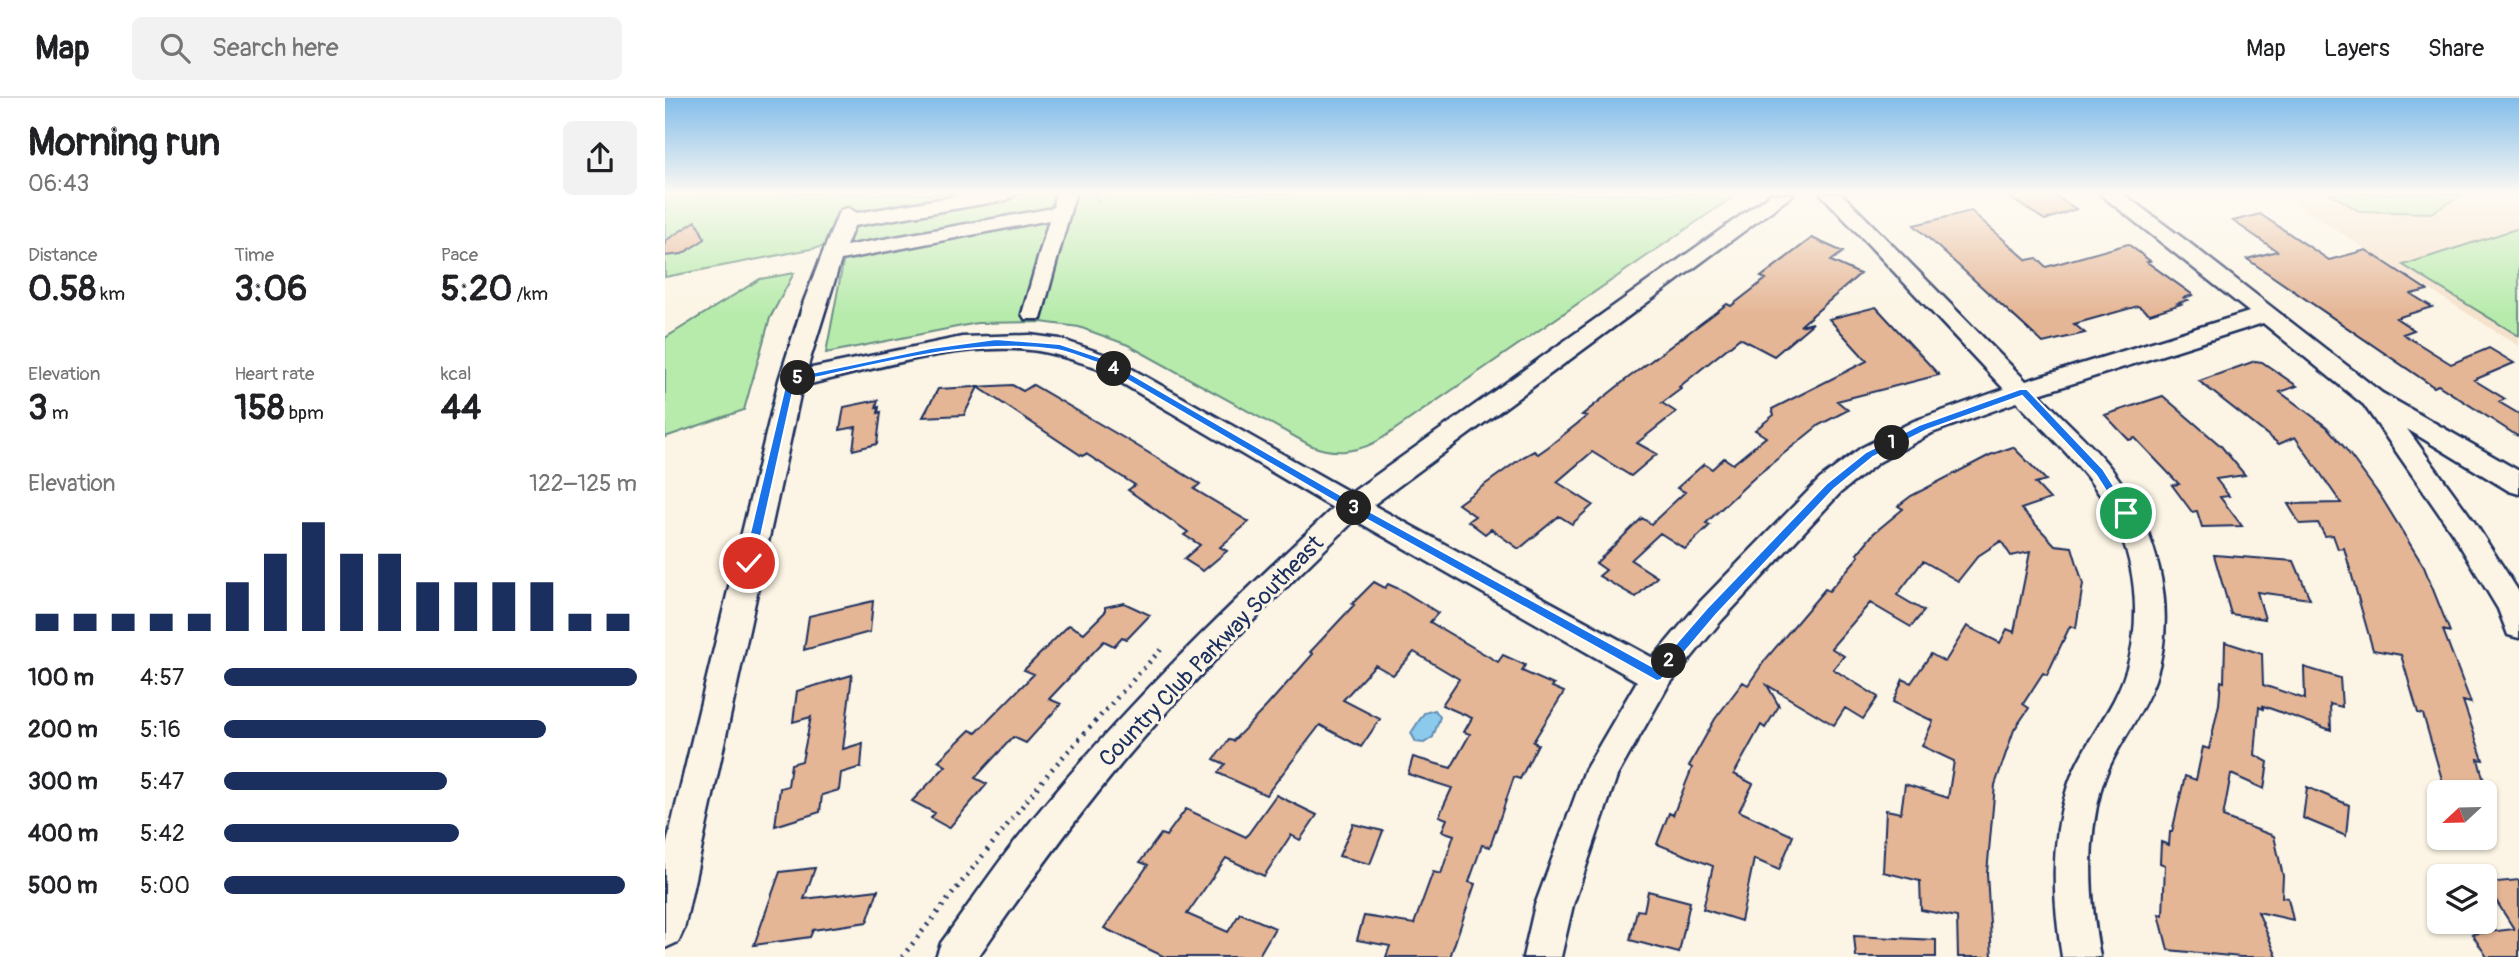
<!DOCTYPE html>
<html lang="en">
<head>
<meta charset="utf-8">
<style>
	:root { --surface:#fff; --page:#f2f2f2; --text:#202124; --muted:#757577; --line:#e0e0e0; --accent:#1b2f5e }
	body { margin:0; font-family:Pangolin,sans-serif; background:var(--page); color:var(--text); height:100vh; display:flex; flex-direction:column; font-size:26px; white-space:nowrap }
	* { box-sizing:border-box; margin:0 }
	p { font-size:23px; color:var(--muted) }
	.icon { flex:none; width:38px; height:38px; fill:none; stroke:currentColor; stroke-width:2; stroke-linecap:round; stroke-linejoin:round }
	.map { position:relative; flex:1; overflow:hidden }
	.side { display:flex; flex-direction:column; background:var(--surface); width:665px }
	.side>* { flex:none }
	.needle { width:46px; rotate:248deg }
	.buttons { position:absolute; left:1762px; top:682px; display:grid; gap:14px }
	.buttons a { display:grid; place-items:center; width:70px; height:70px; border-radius:10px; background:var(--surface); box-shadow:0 2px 5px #0004; font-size:35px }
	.pin { position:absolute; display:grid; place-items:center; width:60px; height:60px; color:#fff; margin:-30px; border:4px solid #fff; border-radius:50%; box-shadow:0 2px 7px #0007 }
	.km { position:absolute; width:35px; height:35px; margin:-18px; border-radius:50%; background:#222; color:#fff; font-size:19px; line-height:35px; text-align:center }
	.round { display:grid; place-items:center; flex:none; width:74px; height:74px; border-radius:10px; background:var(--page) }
	.head { display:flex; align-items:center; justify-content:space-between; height:119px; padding:0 28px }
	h1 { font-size:38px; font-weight:800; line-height:52px }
	.metrics { display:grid; grid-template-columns:repeat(3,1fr); gap:10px; height:119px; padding:7px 28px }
	.metrics div { display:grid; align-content:center }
	.metrics b { font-size:35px; font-weight:800 }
	.metrics small { font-size:19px; font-weight:400 }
	.metrics p { font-size:19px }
	.chart { height:196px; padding:14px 28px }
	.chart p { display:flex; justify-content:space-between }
	.chart svg { width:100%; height:126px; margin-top:7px; stroke:var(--accent); stroke-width:6 }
	ul { padding:0 28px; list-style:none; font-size:23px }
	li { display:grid; grid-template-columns:112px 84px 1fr; align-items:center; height:52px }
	li i { height:18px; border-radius:9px; background:var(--accent) }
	header { display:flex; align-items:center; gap:42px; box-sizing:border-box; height:98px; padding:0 35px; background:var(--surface); border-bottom:2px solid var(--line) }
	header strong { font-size:33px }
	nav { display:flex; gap:38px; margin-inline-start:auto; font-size:24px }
	.search { width:490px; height:63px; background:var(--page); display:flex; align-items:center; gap:18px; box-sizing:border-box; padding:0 24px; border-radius:10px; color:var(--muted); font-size:26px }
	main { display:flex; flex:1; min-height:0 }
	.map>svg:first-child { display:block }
	.built { fill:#f5e2cd }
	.green { fill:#b7ebac; stroke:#698d85; stroke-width:2 }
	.water { fill:#8ccaed; stroke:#5f8cb4; stroke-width:2 }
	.building { fill:#e5b696; stroke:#1b2f5e; stroke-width:2 }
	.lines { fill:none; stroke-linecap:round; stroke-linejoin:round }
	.minor-casing { stroke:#1b2f5e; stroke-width:5 }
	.path-far1 { stroke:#1b2f5e; stroke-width:3.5; stroke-dasharray:2 4.5; stroke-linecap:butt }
	.path { stroke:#1b2f5e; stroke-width:5; stroke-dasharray:2 6; stroke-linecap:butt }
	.minor { fill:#fcf5e5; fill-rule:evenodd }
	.route { fill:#1a73e8; stroke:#fff; stroke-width:2 }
	.labels { text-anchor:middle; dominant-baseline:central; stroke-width:6; stroke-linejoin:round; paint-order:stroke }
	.street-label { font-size:23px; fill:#1b2f5e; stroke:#fcf5e5 }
</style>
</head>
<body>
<header>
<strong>Map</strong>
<div class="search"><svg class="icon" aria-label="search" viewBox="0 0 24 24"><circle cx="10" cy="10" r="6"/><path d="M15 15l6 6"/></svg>Search here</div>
<nav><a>Map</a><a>Layers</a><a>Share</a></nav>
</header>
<main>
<section class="side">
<div class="head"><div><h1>Morning run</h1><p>06:43</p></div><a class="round"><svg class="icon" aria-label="share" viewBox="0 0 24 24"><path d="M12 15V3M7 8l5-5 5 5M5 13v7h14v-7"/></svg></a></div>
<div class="metrics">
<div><p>Distance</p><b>0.58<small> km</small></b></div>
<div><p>Time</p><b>3:06</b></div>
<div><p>Pace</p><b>5:20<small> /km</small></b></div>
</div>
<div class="metrics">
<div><p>Elevation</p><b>3<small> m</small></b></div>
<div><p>Heart rate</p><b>158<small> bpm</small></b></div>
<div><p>kcal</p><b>44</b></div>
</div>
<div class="chart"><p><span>Elevation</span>122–125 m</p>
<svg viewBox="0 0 160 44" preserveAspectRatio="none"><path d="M5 44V38M15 44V38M25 44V38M35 44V38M45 44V38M55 44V27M65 44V17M75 44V6M85 44V17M95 44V17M105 44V27M115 44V27M125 44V27M135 44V27M145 44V38M155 44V38"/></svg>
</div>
<ul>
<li><b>100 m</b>4:57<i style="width:100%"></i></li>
<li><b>200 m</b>5:16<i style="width:78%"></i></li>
<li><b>300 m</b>5:47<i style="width:54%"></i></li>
<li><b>400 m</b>5:42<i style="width:57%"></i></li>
<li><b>500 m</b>5:00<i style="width:97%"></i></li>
</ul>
</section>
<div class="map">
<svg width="1854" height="859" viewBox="0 0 1854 859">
	<rect width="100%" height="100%" fill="#fcf5e5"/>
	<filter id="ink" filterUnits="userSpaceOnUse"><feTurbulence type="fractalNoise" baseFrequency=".0143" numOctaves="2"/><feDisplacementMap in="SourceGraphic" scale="14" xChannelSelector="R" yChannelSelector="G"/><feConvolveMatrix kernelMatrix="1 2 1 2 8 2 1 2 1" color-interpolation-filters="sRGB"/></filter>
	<g filter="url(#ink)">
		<path class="built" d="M 1615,96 L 1854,96 L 1854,248 L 1737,174 Z"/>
		<path class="green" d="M 0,96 L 1072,96 L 719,339 C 697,354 670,358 645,347 L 463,247 L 414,229 L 376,224 L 312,225 L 161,255 L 182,144 L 0,179 Z
			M 1666,96 L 1798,96 L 1766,115 L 1694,113 Z
			M 1854,130 L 1854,238 L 1738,167 Z
			M 129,175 L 105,220 L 79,312 L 0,339 L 0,240 L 95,181 Z"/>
		<path class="water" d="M 770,612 L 775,619 L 768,639 L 759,645 L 751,644 L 746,635 L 759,615 Z"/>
		<path class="building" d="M 1339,96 L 1387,96 L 1411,111 L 1380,122 Z
			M 1306,113 L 1362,162 L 1372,160 L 1381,169 L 1463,146 L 1485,163 L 1482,164 L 1528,197 L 1519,200 L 1523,202 L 1513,205 L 1516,206 L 1485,216 L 1473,208 L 1409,226 L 1420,235 L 1378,245 L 1249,127 Z
			M 1595,116 L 1664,162 L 1701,152 L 1762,192 L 1746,196 L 1767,209 L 1731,220 L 1749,232 L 1738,236 L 1786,266 L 1824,250 L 1849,265 L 1809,282 L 1840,301 L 1834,304 L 1854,316 L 1854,339 L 1773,287 L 1769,289 L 1582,161 L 1612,153 L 1568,123 Z
			M 31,123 L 40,141 L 17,156 L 0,158 L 0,143 Z
			M 1147,140 L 1178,154 L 1166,163 L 1195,176 L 1135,228 L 1148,225 L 1109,258 L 1075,240 L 1014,289 L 1016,291 L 997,305 L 1011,314 L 972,345 L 992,356 L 966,378 L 927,354 L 892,384 L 928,407 L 907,426 L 894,418 L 854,451 L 826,431 L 820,436 L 803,423 L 810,418 L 793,406 L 858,359 L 869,353 L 873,356 L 883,349 L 922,318 L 917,317 L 963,280 L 1062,206 L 1066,208 L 1101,181 L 1096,179 Z
			M 1211,209 L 1274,277 L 1172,303 L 1183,312 L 1154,327 L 1090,379 L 1041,425 L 1045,427 L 1020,451 L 995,435 L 966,462 L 992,479 L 971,499 L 934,478 L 941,472 L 931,465 L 977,420 L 986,426 L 1020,394 L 1012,390 L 1039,366 L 1047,371 L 1059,360 L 1068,366 L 1101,339 L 1090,332 L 1109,317 L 1107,311 L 1202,263 L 1164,221 Z
			M 1590,263 L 1597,264 L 1632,288 L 1615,294 L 1662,329 L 1680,350 L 1718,402 L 1759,469 L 1785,534 L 1778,532 L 1806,605 L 1798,603 L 1818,662 L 1813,661 L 1822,695 L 1781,695 L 1758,616 L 1753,615 L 1736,557 L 1708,552 L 1679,450 L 1673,451 L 1668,437 L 1660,438 L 1653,425 L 1635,426 L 1623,406 L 1676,405 L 1630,339 L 1614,346 L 1534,283 Z
			M 347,287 L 358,293 L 368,287 L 464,343 L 535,386 L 529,391 L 584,424 L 555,449 L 562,453 L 538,473 L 519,461 L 535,447 L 519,437 L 523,434 L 463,392 L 470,387 L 421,356 L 417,358 L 313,289 L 299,317 L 258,319 L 273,291 Z
			M 1498,298 L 1556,348 L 1580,377 L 1551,381 L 1564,398 L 1555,399 L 1577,428 L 1537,429 L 1532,413 L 1527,414 L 1507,387 L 1514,386 L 1470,340 L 1464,342 L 1440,317 Z
			M 213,302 L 211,310 L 214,309 L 213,315 L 216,314 L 212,346 L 188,352 L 191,329 L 175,332 L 179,309 Z
			M 1348,349 L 1381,382 L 1370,385 L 1385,401 L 1356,411 L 1390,447 L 1407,449 L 1418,486 L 1411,530 L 1405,528 L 1382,577 L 1378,575 L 1358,606 L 1364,610 L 1349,632 L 1330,687 L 1322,775 L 1327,859 L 1293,859 L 1292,819 L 1256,812 L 1255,783 L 1218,774 L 1221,712 L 1236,715 L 1240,686 L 1283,700 L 1289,663 L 1257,648 L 1268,623 L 1228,604 L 1238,581 L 1246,585 L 1266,556 L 1280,564 L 1302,528 L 1335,545 L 1342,531 L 1349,534 L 1365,454 L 1346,458 L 1336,443 L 1313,458 L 1293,483 L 1258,463 L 1232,497 L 1259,513 L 1246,529 L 1205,505 L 1166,550 L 1179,558 L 1168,571 L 1213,599 L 1198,621 L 1180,610 L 1169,627 L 1102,587 L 1114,608 L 1100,630 L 1096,627 L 1069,676 L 1088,686 L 1074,713 L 1128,738 L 1114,772 L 1089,761 L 1076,823 L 1038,811 L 1048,768 L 992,746 L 1004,715 L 1008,717 L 1027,670 L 1024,668 L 1050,621 L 1078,584 L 1083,587 L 1100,562 L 1160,491 L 1164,493 L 1194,458 L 1192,456 L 1209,435 L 1238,411 L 1233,408 L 1246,398 L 1325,357 Z
			M 1549,457 L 1629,463 L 1645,501 L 1592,494 L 1600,521 L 1566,516 Z
			M 709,484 L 720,490 L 723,486 L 736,492 L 773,515 L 765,524 L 833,564 L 838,557 L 860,567 L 857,573 L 889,587 L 887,589 L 899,594 L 868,644 L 873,646 L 855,681 L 849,679 L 825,749 L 817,747 L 804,784 L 810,786 L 785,859 L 721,859 L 725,848 L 692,842 L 699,818 L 749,826 L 768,774 L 776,776 L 789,737 L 777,733 L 782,721 L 774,718 L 787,690 L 743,676 L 748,659 L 786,670 L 805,636 L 799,634 L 807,620 L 777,607 L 794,581 L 749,554 L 728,577 L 710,567 L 678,602 L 715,621 L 696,649 L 655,627 L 601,697 L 553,675 L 560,666 L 549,661 L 564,642 L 568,643 L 601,609 L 648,556 L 645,554 L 689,507 L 687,506 Z
			M 208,503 L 205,534 L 139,552 L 144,518 Z
			M 459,505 L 485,517 L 462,541 L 457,539 L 449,548 L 439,543 L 384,601 L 396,606 L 361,645 L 348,639 L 310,680 L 322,686 L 284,730 L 266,720 L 270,715 L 247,703 L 281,668 L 273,663 L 305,632 L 311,635 L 369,576 L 359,572 L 404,527 L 419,535 L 440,514 L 440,509 Z
			M 1560,544 L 1597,556 L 1598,587 L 1640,601 L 1639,569 L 1675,580 L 1677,609 L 1665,606 L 1666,632 L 1598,608 L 1598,611 L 1594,609 L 1590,657 L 1603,664 L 1599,691 L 1566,676 L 1558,719 L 1609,738 L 1618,778 L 1617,799 L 1623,800 L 1628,822 L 1593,814 L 1612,859 L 1576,859 L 1503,852 L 1494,816 L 1498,817 L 1500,767 L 1495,765 L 1496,744 L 1504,747 L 1505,734 L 1507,734 L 1520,678 L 1531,682 L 1538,649 L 1544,651 L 1554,606 L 1556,583 L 1559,584 Z
			M 187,577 L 178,651 L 198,645 L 196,669 L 176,675 L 174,692 L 157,697 L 155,714 L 110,728 L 115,690 L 123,688 L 126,666 L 137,663 L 146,619 L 128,624 L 132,593 Z
			M 1642,689 L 1684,707 L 1681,738 L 1638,720 Z
			M 611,697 L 652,717 L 635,742 L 626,737 L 599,778 L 561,760 L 522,816 L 563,834 L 575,815 L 610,830 L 593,859 L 500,859 L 439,830 L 483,767 L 475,764 L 496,736 L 501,738 L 521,711 L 581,739 Z
			M 688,726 L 718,733 L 705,766 L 674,758 Z
			M 150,770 L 139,801 L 213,792 L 202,824 L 148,832 L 145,839 L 89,847 L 115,774 Z
			M 1854,782 L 1854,859 L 1822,859 L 1807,836 L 1849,831 L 1820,785 Z
			M 983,793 L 1025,804 L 1014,855 L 965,842 L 972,812 L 979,813 Z
			M 1189,838 L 1271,842 L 1271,859 L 1191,859 Z"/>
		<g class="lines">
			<g class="minor-casing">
				<path id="minor" d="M 304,96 L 351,96 L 341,102 L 189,128 L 181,148 L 388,110 L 390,96 L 410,96 L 376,221 L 360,221 L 357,216 L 384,122 L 176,162 L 142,271 L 297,239 L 365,237 L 395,241 L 444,258 L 686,395 L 1106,96 L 1129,96 L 708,407 L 988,560 L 1035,504 L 1155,381 L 1196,350 L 1249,323 L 1339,291 L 1156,96 L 1177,96 L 1361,283 L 1584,214 L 1435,96 L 1458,96 L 1523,144 L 1717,295 L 1854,373 L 1854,396 L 1844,393 L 1742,331 L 1808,422 L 1854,494 L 1854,540 L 1843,537 L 1833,511 L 1788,436 L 1699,307 L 1598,225 L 1374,296 C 1397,320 1424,343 1444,368 C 1492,428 1514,509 1490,582 C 1476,621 1447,652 1436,691 C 1421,747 1425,803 1435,859 L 1397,859 C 1388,802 1385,746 1402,691 C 1412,658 1433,632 1449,602 C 1480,543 1476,465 1442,408 C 1419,369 1383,337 1352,304 L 1267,335 L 1214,364 L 1175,395 L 1057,522 L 1003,588 L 952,678 L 908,807 L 896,859 L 858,859 L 870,807 L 920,672 L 972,583 L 690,422 C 611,498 533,576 462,659 C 408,723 360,790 313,859 L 271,859 L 276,845 C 301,811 325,775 351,742 C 446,621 557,514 668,410 L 428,268 C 407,262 387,254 365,252 C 289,245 210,271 137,288 L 19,831 L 13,844 L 0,850 L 0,753 L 114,282 L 139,203 L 173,116 L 176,112 L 183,110 L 192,115 Z"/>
			</g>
			<path class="path-far1" d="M 429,96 L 433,103"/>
			<path class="path" d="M 237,859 L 386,672 L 499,548"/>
			<use href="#minor" class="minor"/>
		</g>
	</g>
	<linearGradient id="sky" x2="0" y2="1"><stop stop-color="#83bdea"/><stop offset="0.44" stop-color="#fefaf3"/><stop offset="1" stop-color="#fefaf3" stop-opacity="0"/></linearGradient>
	<rect width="1854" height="216" fill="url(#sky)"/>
	<path class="route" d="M 331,241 L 395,246 L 440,261 L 691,406 L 990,570 L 1042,510 L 1161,386 L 1201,354 L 1254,327 L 1355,291 L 1362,291 L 1438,371 L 1466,415 L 1461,420 L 1457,418 L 1431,377 L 1357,298 L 1262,332 L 1208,359 L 1169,391 L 1051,517 L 996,582 L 992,583 L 683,411 L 433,265 C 420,261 405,254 392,252 C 304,239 215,267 130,284 L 90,465 L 88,469 L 80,469 L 78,465 L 122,280 L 266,250 Z"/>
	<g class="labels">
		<g class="street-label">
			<text transform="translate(546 553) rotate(-46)">Country Club Parkway Southeast</text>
		</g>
	</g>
</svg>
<div class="buttons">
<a><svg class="needle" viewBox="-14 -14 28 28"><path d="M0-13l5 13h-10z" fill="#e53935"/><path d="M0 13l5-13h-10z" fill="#757577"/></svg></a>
<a><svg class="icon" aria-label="layers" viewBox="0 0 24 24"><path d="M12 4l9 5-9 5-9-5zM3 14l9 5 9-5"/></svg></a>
</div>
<div class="pin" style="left:1461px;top:415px;background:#1e9e55"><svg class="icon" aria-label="arrive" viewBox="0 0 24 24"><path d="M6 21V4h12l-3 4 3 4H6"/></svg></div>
<div class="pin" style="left:84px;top:465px;background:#d93025"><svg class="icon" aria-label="check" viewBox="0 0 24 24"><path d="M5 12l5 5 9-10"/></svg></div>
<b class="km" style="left:1227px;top:345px">1</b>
<b class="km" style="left:1004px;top:563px">2</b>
<b class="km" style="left:689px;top:410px">3</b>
<b class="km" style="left:449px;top:271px">4</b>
<b class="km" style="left:133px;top:280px">5</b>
</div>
</main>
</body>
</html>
